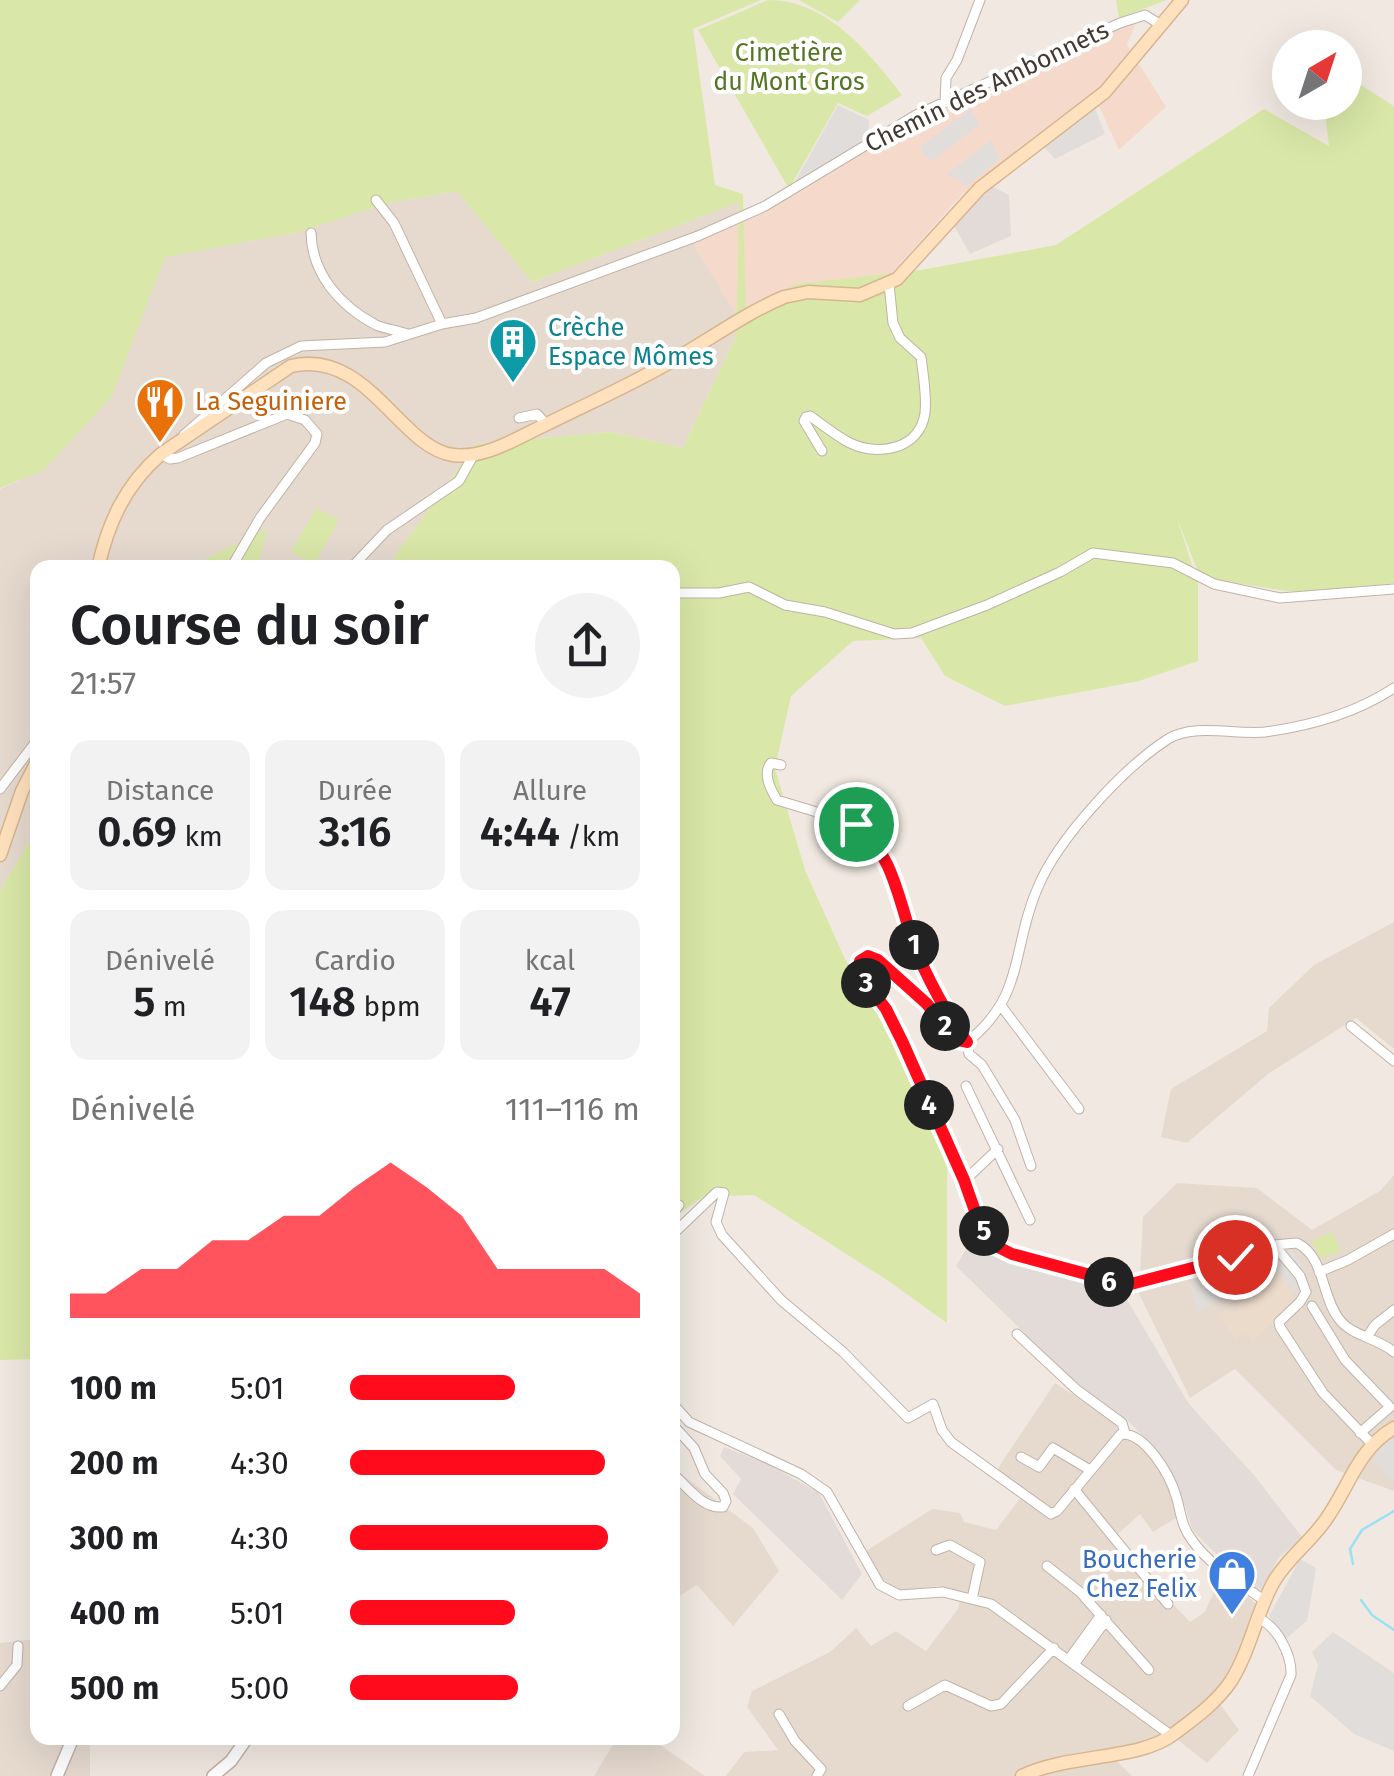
<!DOCTYPE html>
<html lang="fr">
<head>
<meta charset="utf-8">
<style>
	:root { --surface:#fff; --page:#f2f2f2; --text:#202124; --muted:#757577; --accent:#ff0b1b }
	body { margin:0; font-family:"Fira Sans",sans-serif; background:var(--page); color:var(--text); height:100vh; display:flex; flex-direction:column; font-size:38px; white-space:nowrap }
	* { box-sizing:border-box; margin:0 }
	p { font-size:32px; color:var(--muted) }
	.icon { flex:none; width:55px; height:55px; fill:none; stroke:currentColor; stroke-width:2; stroke-linecap:round; stroke-linejoin:round }
	.map { position:relative; flex:1; overflow:hidden }
	.side { position:absolute; left:30px; top:560px; width:650px; height:1185px; display:flex; flex-direction:column; background:var(--surface); border-radius:20px; box-shadow:0 10px 40px #0002 }
	.side>* { flex:none }
	.needle { width:65px; rotate:39deg }
	.controls { position:absolute; left:1272px; top:30px; display:grid; gap:20px }
	.controls a { display:grid; place-items:center; width:90px; height:90px; border-radius:50%; background:var(--surface); box-shadow:0 10px 40px #0002; font-size:50px }
	.pin { position:absolute; display:grid; place-items:center; width:85px; height:85px; color:#fff; margin:-42px; border:5px solid #fff; border-radius:50%; box-shadow:0 2px 10px #0007 }
	.km { position:absolute; width:50px; height:50px; margin:-25px; border-radius:50%; background:#222; color:#fff; font-size:28px; line-height:50px; text-align:center }
	.round { display:grid; place-items:center; flex:none; width:105px; height:105px; border-radius:52px; background:var(--page) }
	.summary { display:flex; align-items:center; justify-content:space-between; height:170px; padding:0 40px }
	h1 { font-size:55px; font-weight:600; line-height:75px }
	.metrics { display:grid; grid-template-columns:repeat(3,1fr); gap:15px; height:170px; padding:10px 40px }
	.metrics div { display:grid; align-content:center; border-radius:20px; background:var(--page); text-align:center }
	.metrics b { font-size:42px; font-weight:600 }
	.metrics small { font-size:28px; font-weight:400 }
	.metrics p { font-size:28px }
	.chart { height:280px; padding:20px 40px }
	.chart p { display:flex; justify-content:space-between }
	.chart svg { width:100%; height:180px; margin-top:10px; fill:var(--accent); opacity:.7 }
	ul { padding:0 40px; list-style:none; font-size:32px }
	li { display:grid; grid-template-columns:160px 120px 1fr; align-items:center; height:75px }
	li i { height:25px; border-radius:12px; background:var(--accent) }
	.map>svg:first-child { display:block }
	.residential { fill:#e6dacf }
	.commercial { fill:#f5dacb }
	.industrial { fill:#e3dbd7 }
	.education { fill:#ebdbca }
	.green { fill:#d9e8a8 }
	.parking { fill:#e1dddb }
	.lines { fill:none; stroke-linecap:round; stroke-linejoin:round }
	.stream { stroke:#9ae1f2; stroke-width:2.5 }
	.minor-casing { stroke:#c0b2a7; stroke-width:11 }
	.tertiary-casing { stroke:#c0b2a7; stroke-width:14 }
	.secondary-casing { stroke:#d7b591; stroke-width:15 }
	.minor { stroke:#fff; stroke-width:9 }
	.tertiary { stroke:#fff; stroke-width:11 }
	.secondary { stroke:#ffe1be; stroke-width:12 }
	.route-casing { stroke:#fff; stroke-width:20 }
	.route { stroke:#ff0b1b; stroke-width:12 }
	.labels { text-anchor:middle; dominant-baseline:central; stroke-width:8; stroke-linejoin:round; paint-order:stroke }
	.park-label { font-size:25px; fill:#557525; stroke:#fff }
	.street-label { font-size:25px; fill:#433932; stroke:#fff }
	.culture-label { font-size:25px; fill:#0d838f; stroke:#fff; text-anchor:start }
	.food-label { font-size:25px; fill:#c56008; stroke:#fff; text-anchor:start }
	.shop-label { font-size:25px; fill:#366cbe; stroke:#fff; text-anchor:end }
</style>
</head>
<body>
<div class="map">
<svg width="1394" height="1776" viewBox="0 0 1394 1776">
	<rect width="100%" height="100%" fill="#f1e9e1"/>
	<path class="residential" d="M 457,191 L 532,282 L 739,202 L 736,336 L 683,448 L 611,432 L 476,444 L 387,567 L 258,567 L 266,530 L 207,558 L 200,567 L 38,568 L 37,829 L 0,891 L 0,489 L 44,469 L 112,396 L 164,257 L 299,232 L 388,203 Z
		M 1394,922 L 1394,1049 L 1356,1018 L 1268,1074 L 1187,1143 L 1161,1137 L 1171,1089 L 1267,1031 L 1269,1008 L 1314,965 Z
		M 1394,1175 L 1394,1491 L 1336,1470 L 1235,1369 L 1190,1398 L 1139,1294 L 1143,1217 L 1177,1183 L 1257,1188 L 1312,1230 L 1380,1191 Z
		M 1055,1383 L 1084,1402 L 1105,1411 L 1142,1446 L 1168,1484 L 1178,1517 L 1153,1532 L 1140,1514 L 1118,1534 L 1171,1602 L 1190,1622 L 1205,1612 L 1222,1573 L 1256,1604 L 1247,1633 L 1257,1639 L 1241,1679 L 1220,1704 L 1239,1730 L 1207,1763 L 1178,1740 L 1149,1755 L 1117,1761 L 1132,1776 L 726,1776 L 744,1752 L 778,1750 L 747,1707 L 752,1691 L 830,1652 L 856,1628 L 871,1646 L 896,1631 L 926,1651 L 958,1609 L 962,1593 L 938,1586 L 895,1592 L 882,1585 L 863,1553 L 932,1509 L 960,1513 L 964,1522 L 996,1530 L 1021,1497 L 994,1474 Z
		M 673,1468 L 753,1528 L 779,1571 L 733,1626 L 697,1585 L 673,1600 Z
		M 37,1639 L 38,1738 L 94,1738 L 90,1745 L 90,1776 L 0,1776 L 0,1643 Z
		M 617,1738 L 650,1738 L 705,1776 L 594,1776 Z"/>
	<path class="commercial" d="M 1137,20 L 1127,45 L 1166,107 L 1119,150 L 1094,95 L 981,178 L 958,199 L 886,279 L 737,316 L 690,239 L 972,96 Z"/>
	<path class="industrial" d="M 992,186 L 1009,195 L 1011,236 L 970,254 L 954,226 Z
		M 975,1234 L 994,1255 L 1123,1293 L 1189,1404 L 1254,1475 L 1302,1537 L 1278,1559 L 1260,1591 L 1227,1565 L 1193,1531 L 1178,1485 L 1157,1450 L 1128,1421 L 1089,1393 L 1052,1360 L 956,1266 Z
		M 724,1447 L 768,1464 L 819,1493 L 862,1574 L 842,1600 L 733,1494 L 741,1479 L 720,1456 Z"/>
	<path class="education" d="M 1279,1271 L 1287,1279 L 1294,1300 L 1253,1341 L 1247,1333 L 1236,1340 L 1218,1315 L 1269,1286 L 1266,1282 Z"/>
	<path class="green" d="M 0,0 L 761,0 L 693,29 L 715,185 L 743,194 L 746,311 L 796,284 L 921,270 L 1056,245 L 1264,109 L 1329,146 L 1324,103 L 1345,102 L 1345,79 L 1351,79 L 1394,106 L 1394,583 L 1326,591 L 1286,591 L 1200,577 L 1177,518 L 1198,584 L 1198,661 L 1139,681 L 1005,706 L 945,676 L 921,638 L 853,641 L 791,696 L 775,768 L 805,870 L 845,959 L 884,1020 L 947,1150 L 947,1323 L 887,1280 L 754,1195 L 703,1197 L 673,1218 L 672,568 L 387,567 L 476,444 L 611,432 L 683,448 L 736,336 L 739,202 L 532,282 L 457,191 L 388,203 L 299,232 L 165,257 L 112,396 L 44,470 L 0,488 Z
		M 768,0 C 827,0 869,52 902,95 L 867,116 L 838,103 L 789,189 L 698,30 Z
		M 799,0 L 860,0 L 838,22 Z
		M 1116,0 L 1167,0 L 1119,18 Z
		M 316,508 L 339,520 L 314,565 L 291,552 Z
		M 267,529 L 258,567 L 200,568 L 207,558 Z
		M 37,829 L 37,1359 L 0,1360 L 0,891 Z
		M 1332,1232 L 1341,1251 L 1320,1259 L 1312,1241 Z"/>
	<path class="parking" d="M 838,105 L 869,120 L 868,139 L 793,185 Z
		M 1095,108 L 1105,134 L 1055,159 L 1044,147 Z
		M 970,109 L 980,124 L 932,161 L 925,156 L 920,147 Z
		M 991,140 L 1000,159 L 965,187 L 960,180 L 946,175 Z
		M 1290,1249 L 1304,1265 L 1299,1270 L 1301,1290 L 1293,1292 L 1279,1271 L 1266,1282 L 1252,1266 L 1265,1255 L 1269,1260 Z
		M 1237,1264 L 1246,1282 L 1197,1313 L 1190,1284 Z
		M 1394,1437 L 1394,1482 L 1373,1461 L 1380,1447 Z
		M 1300,1559 L 1316,1568 L 1311,1599 L 1307,1621 L 1286,1639 L 1269,1616 Z
		M 1333,1632 L 1394,1673 L 1394,1751 L 1354,1734 L 1310,1696 L 1318,1665 L 1312,1652 Z"/>
	<g class="lines">
		<path class="stream" d="M 1353,1564 L 1350,1549 L 1362,1530 L 1394,1511
			M 1361,1600 L 1372,1615 L 1394,1630"/>
		<g class="minor-casing">
			<path id="minor" d="M 945,103 L 946,78 L 957,60 L 980,0
				M 376,200 L 394,223 L 442,324
				M 311,233 C 312,274 340,306 376,325 C 385,329 397,330 407,334
				M 519,418 L 537,414 L 546,424
				M 184,435 L 266,363 L 301,346 L 385,342 L 442,324 L 476,318 L 698,236 L 765,206 L 916,115 L 1120,23 L 1145,15 L 1161,25
				M 822,451 L 804,421 L 806,417 L 810,416 C 823,425 836,436 850,443 C 879,457 920,449 925,413 C 927,394 923,375 921,357 L 900,338 L 893,323 L 889,284
				M 161,454 L 170,459 L 178,458 L 287,414 L 305,420 L 317,434 L 315,443 L 260,518 L 231,568
				M 351,568 L 387,530 L 459,481 L 474,454
				M 672,593 L 719,593 L 749,587 L 785,605 L 825,612 L 894,634 L 912,633 L 987,605 L 1060,572 L 1093,553 L 1173,563 L 1214,584 L 1280,598 L 1394,589
				M 1394,688 C 1356,713 1310,726 1265,732 C 1235,735 1194,723 1168,739 C 1123,768 1058,839 1038,887 C 1011,948 1026,996 967,1042 L 958,1040 L 926,1003 L 878,960 L 868,956 L 860,961 L 858,972 L 886,1009 L 902,1041 L 981,1227 L 994,1245 L 1012,1254 L 1127,1285 L 1274,1245 L 1297,1243 C 1325,1257 1321,1296 1339,1319 C 1351,1336 1378,1338 1394,1352
				M 781,765 L 771,763 C 762,774 771,790 777,800 L 856,824 L 871,835 L 890,865 L 920,961 L 967,1042 L 969,1054 L 982,1065 L 1015,1120 L 1031,1166
				M 0,789 L 38,739
				M 1002,1007 L 1079,1109
				M 1351,1026 L 1394,1061
				M 966,1086 L 1030,1220
				M 964,1181 L 998,1149
				M 672,1214 L 679,1205
				M 672,1235 L 717,1192 L 724,1193 L 716,1222 L 722,1235 L 781,1300 L 843,1352 L 908,1418 L 933,1404 L 942,1430 L 951,1442 L 1051,1514 L 1057,1511 L 1121,1434 C 1145,1432 1170,1475 1176,1496 C 1181,1512 1181,1526 1192,1540 C 1210,1566 1240,1583 1265,1601
				M 1274,1245 L 1300,1276 L 1306,1292 L 1300,1302 L 1279,1322 L 1280,1327 L 1323,1393 L 1371,1443
				M 1319,1272 L 1348,1260 L 1394,1234
				M 1312,1306 L 1345,1360 L 1390,1407 L 1360,1433
				M 1017,1334 L 1077,1390 L 1122,1423 L 1125,1433
				M 1367,1337 L 1375,1325 L 1394,1310
				M 672,1403 L 689,1422 L 801,1474 L 827,1492 L 880,1585 L 899,1595 L 943,1592 L 991,1604 L 1172,1736
				M 672,1424 L 694,1448 L 705,1474 L 723,1493 L 726,1501 L 723,1507 C 702,1509 687,1486 672,1473
				M 1021,1457 L 1039,1467 L 1053,1448 L 1090,1470
				M 1074,1489 L 1168,1604
				M 936,1550 L 950,1545 L 980,1562 L 972,1599
				M 1047,1566 L 1080,1592 L 1149,1670
				M 1069,1659 L 1101,1615
				M 1075,1663 L 1106,1620
				M 0,1686 L 17,1665 L 18,1646
				M 908,1706 L 945,1685 L 991,1706 L 1001,1704 L 1054,1648
				M 779,1714 L 795,1741 L 821,1769 L 817,1776
				M 1248,1776 L 1291,1675 C 1292,1655 1277,1626 1258,1618"/>
		</g>
		<g class="tertiary-casing">
			<path id="tertiary" d="M 57,1776 L 73,1738
				M 213,1776 L 231,1761 L 247,1738"/>
		</g>
		<g class="secondary-casing">
			<path id="secondary" d="M 98,568 C 108,523 125,485 161,454 L 291,366 C 367,348 400,448 453,455 C 486,459 518,437 547,424 C 591,402 635,383 677,358 C 712,338 746,313 784,297 L 808,292 L 860,295 L 897,279 L 980,188 L 1105,92 L 1182,0
				M 0,855 L 22,791 L 38,760
				M 1022,1776 C 1069,1753 1140,1761 1175,1733 C 1195,1718 1217,1702 1231,1681 C 1250,1651 1256,1614 1273,1583 C 1287,1558 1311,1542 1327,1518 C 1350,1485 1357,1450 1394,1428"/>
		</g>
		<use href="#minor" class="minor"/>
		<use href="#tertiary" class="tertiary"/>
		<use href="#secondary" class="secondary"/>
	</g>
	<g class="lines">
		<g class="route-casing">
			<path id="route" d="M 856,824 C 894,854 899,903 915,947 C 925,974 949,1019 967,1042 L 958,1040 L 926,1003 L 878,960 L 868,956 L 860,961 L 858,972 L 886,1009 L 902,1041 L 964,1180 L 981,1228 L 994,1245 L 1012,1254 L 1127,1285 L 1235,1257"/>
		</g>
		<use href="#route" class="route"/>
	</g>
	<defs>
		<g id="building-pin" transform="scale(2.5)"><path d="M0 17L-7.5 6A9.5 9.5 0 1 1 7.5 6Z" fill="#0f9aa8" stroke="#fff"/><path d="M-4-6H4V6H1V3H-1V6H-4ZM-2.5-4.3h1.7v1.8h-1.7ZM.8-4.3h1.7v1.8H.8ZM-2.5-1h1.7V.8h-1.7ZM.8-1h1.7V.8H.8Z" fill="#fff"/></g>
		<g id="restaurant-pin" transform="scale(2.5)"><path d="M0 17L-7.5 6A9.5 9.5 0 1 1 7.5 6Z" fill="#e8710a" stroke="#fff"/><path d="M-5-6h1v4h1v-4h1v4h1v-4h1v5L-1.5 .5V6h-2V.5L-5-1ZM5-6V6H3V1.5H1.5Q1.5-4 5-6Z" fill="#fff"/></g>
		<g id="shop-pin" transform="scale(2.5)"><path d="M0 17L-7.5 6A9.5 9.5 0 1 1 7.5 6Z" fill="#3f7fe0" stroke="#fff"/><path d="M-5-2.5h2.3a2.7 3.5 0 0 1 5.4 0H5L5.5 6h-11ZM-1.5-2.5h3a1.5 2.3 0 0 0-3 0Z" fill="#fff"/></g>
	</defs>
	<g fill-rule="evenodd">
		<use href="#building-pin" x="513" y="342"/>
		<use href="#restaurant-pin" x="160" y="402"/>
		<use href="#shop-pin" x="1232" y="1574"/>
	</g>
	<g class="labels">
		<g class="park-label">
			<text x="789" y="53">Cimetière<tspan x="789" dy="29">du Mont Gros</tspan></text>
		</g>
		<g class="street-label">
			<text transform="translate(987 87) rotate(-26)">Chemin des Ambonnets</text>
		</g>
		<g class="culture-label">
			<text x="548" y="328">Crèche<tspan x="548" dy="29">Espace Mômes</tspan></text>
		</g>
		<g class="food-label">
			<text x="195" y="402">La Seguiniere</text>
		</g>
		<g class="shop-label">
			<text x="1197" y="1560">Boucherie<tspan x="1197" dy="29">Chez Felix</tspan></text>
		</g>
	</g>
</svg>
<div class="controls">
<a><svg class="needle" viewBox="-14 -14 28 28"><path d="M0-13l5 13h-10z" fill="#e53935"/><path d="M0 13l5-13h-10z" fill="#757577"/></svg></a>
</div>
<div class="pin" style="left:856px;top:824px;background:#1e9e55"><svg class="icon" aria-label="arrive" viewBox="0 0 24 24"><path d="M6 21V4h12l-3 4 3 4H6"/></svg></div>
<div class="pin" style="left:1235px;top:1257px;background:#d93025"><svg class="icon" aria-label="check" viewBox="0 0 24 24"><path d="M5 12l5 5 9-10"/></svg></div>
<b class="km" style="left:914px;top:945px">1</b>
<b class="km" style="left:945px;top:1026px">2</b>
<b class="km" style="left:866px;top:983px">3</b>
<b class="km" style="left:929px;top:1105px">4</b>
<b class="km" style="left:984px;top:1231px">5</b>
<b class="km" style="left:1109px;top:1282px">6</b>
<section class="side">
<div class="summary"><div><h1>Course du soir</h1><p>21:57</p></div><a class="round"><svg class="icon" aria-label="share" viewBox="0 0 24 24"><path d="M12 15V3M7 8l5-5 5 5M5 13v7h14v-7"/></svg></a></div>
<div class="metrics">
<div><p>Distance</p><b>0.69<small> km</small></b></div>
<div><p>Durée</p><b>3:16</b></div>
<div><p>Allure</p><b>4:44<small> /km</small></b></div>
</div>
<div class="metrics">
<div><p>Dénivelé</p><b>5<small> m</small></b></div>
<div><p>Cardio</p><b>148<small> bpm</small></b></div>
<div><p>kcal</p><b>47</b></div>
</div>
<div class="chart"><p><span>Dénivelé</span>111–116 m</p>
<svg viewBox="0 0 160 44" preserveAspectRatio="none"><path d="M0 44V38L10 38L20 32L30 32L40 25L50 25L60 19L70 19L80 12L90 6L100 12L110 19L120 32L130 32L140 32L150 32L160 38V44z"/></svg>
</div>
<ul>
<li><b>100 m</b>5:01<i style="width:57%"></i></li>
<li><b>200 m</b>4:30<i style="width:88%"></i></li>
<li><b>300 m</b>4:30<i style="width:89%"></i></li>
<li><b>400 m</b>5:01<i style="width:57%"></i></li>
<li><b>500 m</b>5:00<i style="width:58%"></i></li>
</ul>
</section>
</div>
</body>
</html>
